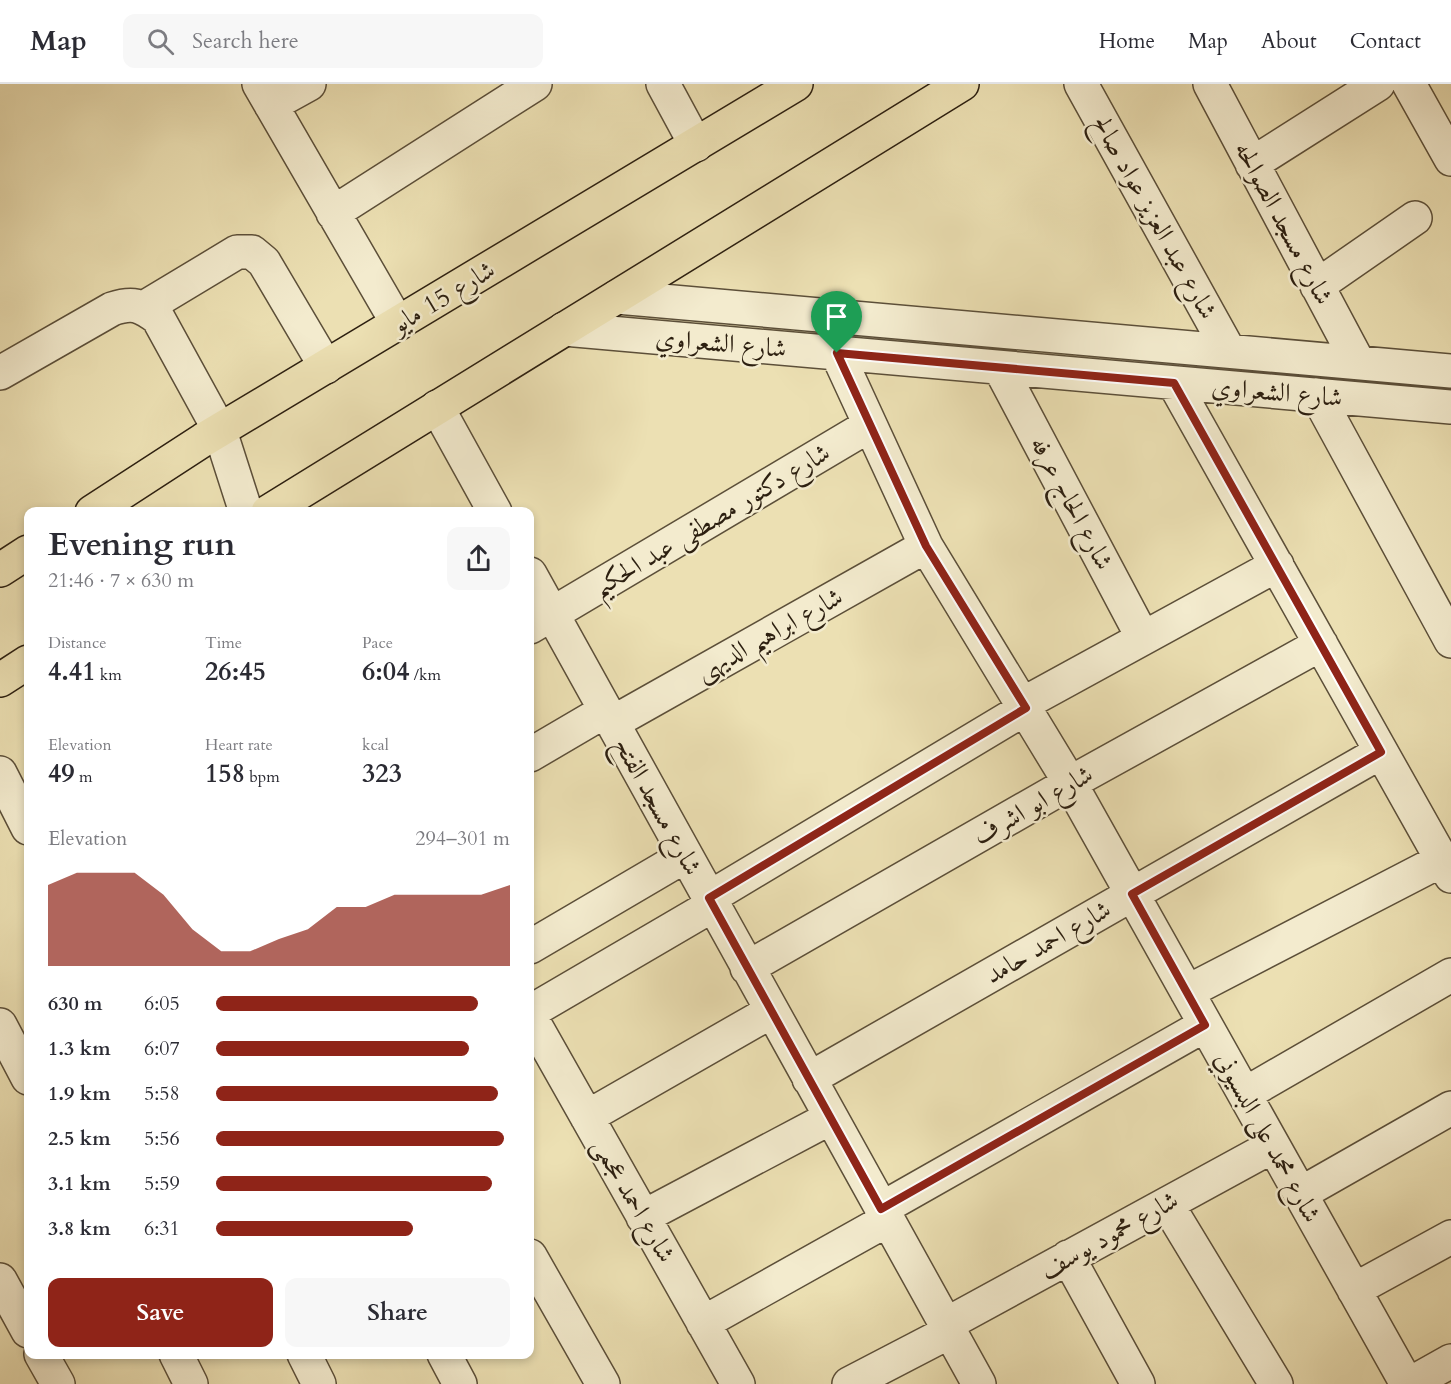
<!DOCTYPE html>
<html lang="en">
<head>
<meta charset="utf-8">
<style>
	:root { --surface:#fff; --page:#f7f7f7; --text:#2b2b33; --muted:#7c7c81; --line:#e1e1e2; --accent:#8f2418 }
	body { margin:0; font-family:Cardo,Amiri,serif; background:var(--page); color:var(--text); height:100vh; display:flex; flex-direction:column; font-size:22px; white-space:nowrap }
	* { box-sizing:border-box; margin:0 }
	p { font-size:20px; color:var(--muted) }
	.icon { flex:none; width:33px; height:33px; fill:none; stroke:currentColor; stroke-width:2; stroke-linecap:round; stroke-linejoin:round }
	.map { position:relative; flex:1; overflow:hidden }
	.drawer { position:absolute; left:24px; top:423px; width:510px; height:852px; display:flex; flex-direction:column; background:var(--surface); border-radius:12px; box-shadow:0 3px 9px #0003 }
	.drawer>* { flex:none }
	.pin { position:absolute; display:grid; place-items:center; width:51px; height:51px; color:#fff; margin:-62px -26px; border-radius:50% 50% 50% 0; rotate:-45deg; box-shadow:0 0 6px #0007 }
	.pin .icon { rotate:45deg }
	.round { display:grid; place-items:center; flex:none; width:63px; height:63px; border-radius:12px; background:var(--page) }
	.overview { display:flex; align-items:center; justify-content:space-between; height:102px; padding:0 24px }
	h1 { font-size:33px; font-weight:800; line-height:45px }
	.metrics { display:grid; grid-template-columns:repeat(3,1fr); gap:9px; height:102px; padding:6px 24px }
	.metrics div { display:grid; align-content:center }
	.metrics b { font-size:26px; font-weight:800 }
	.metrics small { font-size:16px; font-weight:400 }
	.metrics p { font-size:16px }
	.chart { height:168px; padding:12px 24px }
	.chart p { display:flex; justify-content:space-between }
	.chart svg { width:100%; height:108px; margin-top:6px; fill:var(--accent); opacity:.7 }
	.primary-button { display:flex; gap:12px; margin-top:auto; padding:12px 24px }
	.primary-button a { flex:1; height:69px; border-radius:12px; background:var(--accent); color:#fff; font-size:24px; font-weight:800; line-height:69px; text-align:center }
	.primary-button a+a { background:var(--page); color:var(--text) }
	ul { padding:0 24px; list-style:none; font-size:20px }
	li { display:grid; grid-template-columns:96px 72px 1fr; align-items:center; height:45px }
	li i { height:15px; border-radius:8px; background:var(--accent) }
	header { display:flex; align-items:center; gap:36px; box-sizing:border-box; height:84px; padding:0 30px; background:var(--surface); border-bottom:2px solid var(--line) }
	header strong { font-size:28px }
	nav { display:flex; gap:33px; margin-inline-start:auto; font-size:21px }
	.search { width:420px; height:54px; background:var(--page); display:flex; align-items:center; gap:15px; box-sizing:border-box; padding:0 21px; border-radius:12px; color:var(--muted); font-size:22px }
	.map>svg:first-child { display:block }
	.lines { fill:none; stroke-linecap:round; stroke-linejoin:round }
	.minor-casing { stroke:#5c4f39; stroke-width:36 }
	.major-casing { stroke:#2c1f10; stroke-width:36 }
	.minor { stroke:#f3ebce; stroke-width:33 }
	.major { stroke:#ece0b3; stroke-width:33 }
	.route-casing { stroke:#fff; stroke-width:12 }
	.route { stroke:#8f2418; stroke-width:8 }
	.labels { text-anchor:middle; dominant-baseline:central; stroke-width:5; stroke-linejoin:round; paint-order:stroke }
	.street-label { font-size:26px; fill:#2c1f10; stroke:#f3ebce }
</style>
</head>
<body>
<header>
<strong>Map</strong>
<div class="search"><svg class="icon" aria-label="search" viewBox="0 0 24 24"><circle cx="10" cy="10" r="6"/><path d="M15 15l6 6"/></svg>Search here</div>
<nav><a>Home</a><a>Map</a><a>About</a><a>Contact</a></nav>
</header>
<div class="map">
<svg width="1451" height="1300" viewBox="0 0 1451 1300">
	<rect width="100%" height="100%" fill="#ece0b3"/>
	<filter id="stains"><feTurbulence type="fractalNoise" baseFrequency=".00333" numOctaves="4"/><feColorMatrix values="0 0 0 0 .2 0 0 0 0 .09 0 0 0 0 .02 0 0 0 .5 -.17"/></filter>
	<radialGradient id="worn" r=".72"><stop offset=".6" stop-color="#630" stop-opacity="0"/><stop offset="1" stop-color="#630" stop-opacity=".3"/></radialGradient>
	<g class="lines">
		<g class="minor-casing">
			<path id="minor" d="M 259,0 L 398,240
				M 663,0 L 696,61
				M 1081,0 L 1229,267
				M 1210,0 L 1358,278
				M 1409,0 L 1451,75
				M 271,21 L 309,0
				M 1252,80 L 1378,0
				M 333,129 L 535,0
				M 1317,202 L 1415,134
				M 617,213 L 1451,287
				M 144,224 L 237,168 L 252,168 L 264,178 L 326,283
				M 564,245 L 1451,323
				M 837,269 L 926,462 L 1070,699 L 1407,1300
				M 1000,284 L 1143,554
				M 0,289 L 112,225 C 133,218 140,221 158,234 L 220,347 L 246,428
				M 1174,299 L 1451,792
				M 1317,311 L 1451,557
				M 437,323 L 495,428
				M 530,490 L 979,1300
				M 530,543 L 870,341
				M 1023,620 L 1277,481
				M 612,639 L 926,462
				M 530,671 L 605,627
				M 0,689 L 28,744
				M 709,814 L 1026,624
				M 530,863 L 685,772
				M 747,884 L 1070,699 L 1321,560
				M 1187,908 L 1442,776
				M 530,928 L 713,821
				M 530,932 L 738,1300
				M 0,941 L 28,994
				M 809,995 L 1381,668
				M 1245,1010 L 1451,891
				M 587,1033 L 772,927
				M 1300,1110 L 1451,1024
				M 1167,1120 L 1276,1300
				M 881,1125 L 1205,941
				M 643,1133 L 830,1034
				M 530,1172 L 603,1300
				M 1068,1173 L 1138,1300
				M 0,1196 L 28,1247
				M 1354,1206 L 1451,1153
				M 703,1239 L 887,1136
				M 945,1241 L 1273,1062
				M 41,1270 L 58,1300
				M 176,1270 L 191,1300
				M 304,1270 L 319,1300
				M 444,1270 L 460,1300
				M 849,1300 L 949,1248
				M 1410,1300 L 1451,1277"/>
		</g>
		<g class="major-casing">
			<path id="major" d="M 92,428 L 203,356 L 796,0
				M 268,428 L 962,0
				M 0,486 L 28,468
				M 0,596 L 28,578"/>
		</g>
		<use href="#minor" class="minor"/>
		<use href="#major" class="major"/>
	</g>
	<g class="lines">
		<g class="route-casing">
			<path id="route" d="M 837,269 L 1174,299 L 1381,668 L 1132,810 L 1205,941 L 881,1125 L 709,814 L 1026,624 L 926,462 Z"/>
		</g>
		<use href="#route" class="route"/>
	</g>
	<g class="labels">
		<g class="street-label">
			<text transform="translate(1155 133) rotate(61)">شارع عبد العزيز عواد صالح</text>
			<text transform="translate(1284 139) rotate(62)">شارع مسجد الصوالحه</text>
			<text transform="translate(443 213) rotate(-31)">شارع 15 مايو</text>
			<text transform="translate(721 259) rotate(5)">شارع الشعراوي</text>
			<text transform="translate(1277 308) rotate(5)">شارع الشعراوي</text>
			<text transform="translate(1072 419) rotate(62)">شارع الحاج عرفه</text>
			<text transform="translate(711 436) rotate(-31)">شارع دكتور مصطفى عبد الحكيم</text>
			<text transform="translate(769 550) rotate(-29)">شارع ابراهيم الديهى</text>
			<text transform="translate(1033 721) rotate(-30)">شارع ابو اشرف</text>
			<text transform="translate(658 722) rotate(61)">شارع مسجد الفتح</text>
			<text transform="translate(1048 858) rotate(-30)">شارع احمد حامد</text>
			<text transform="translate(1268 1053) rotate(61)">شارع محمد على البسيوني</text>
			<text transform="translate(634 1116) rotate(60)">شارع احمد عجمى</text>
			<text transform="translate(1109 1151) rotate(-29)">شارع محمود يوسف</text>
		</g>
	</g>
	<rect width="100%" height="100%" filter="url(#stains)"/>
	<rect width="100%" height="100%" fill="url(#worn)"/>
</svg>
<div class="pin" style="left:837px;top:269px;background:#1e9e55"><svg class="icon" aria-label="arrive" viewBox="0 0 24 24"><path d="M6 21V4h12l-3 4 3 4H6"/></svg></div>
<section class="drawer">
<div class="overview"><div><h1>Evening run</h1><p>21:46 · 7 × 630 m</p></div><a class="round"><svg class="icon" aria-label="share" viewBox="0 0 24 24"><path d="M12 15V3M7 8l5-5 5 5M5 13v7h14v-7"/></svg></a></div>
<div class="metrics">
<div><p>Distance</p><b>4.41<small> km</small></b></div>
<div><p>Time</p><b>26:45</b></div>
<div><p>Pace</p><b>6:04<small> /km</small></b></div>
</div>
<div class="metrics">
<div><p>Elevation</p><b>49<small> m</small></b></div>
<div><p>Heart rate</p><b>158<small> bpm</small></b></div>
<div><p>kcal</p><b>323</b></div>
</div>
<div class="chart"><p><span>Elevation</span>294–301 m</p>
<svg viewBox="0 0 160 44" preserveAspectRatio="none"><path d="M0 44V11L10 6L20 6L30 6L40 15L50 29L60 38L70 38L80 33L90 29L100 20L110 20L120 15L130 15L140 15L150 15L160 11V44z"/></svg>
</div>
<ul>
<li><b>630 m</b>6:05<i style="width:89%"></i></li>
<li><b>1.3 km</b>6:07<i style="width:86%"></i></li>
<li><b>1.9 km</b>5:58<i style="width:96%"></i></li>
<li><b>2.5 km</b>5:56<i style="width:98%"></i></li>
<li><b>3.1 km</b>5:59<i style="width:94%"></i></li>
<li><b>3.8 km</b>6:31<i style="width:67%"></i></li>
</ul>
<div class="primary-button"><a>Save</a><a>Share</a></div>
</section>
</div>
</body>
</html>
